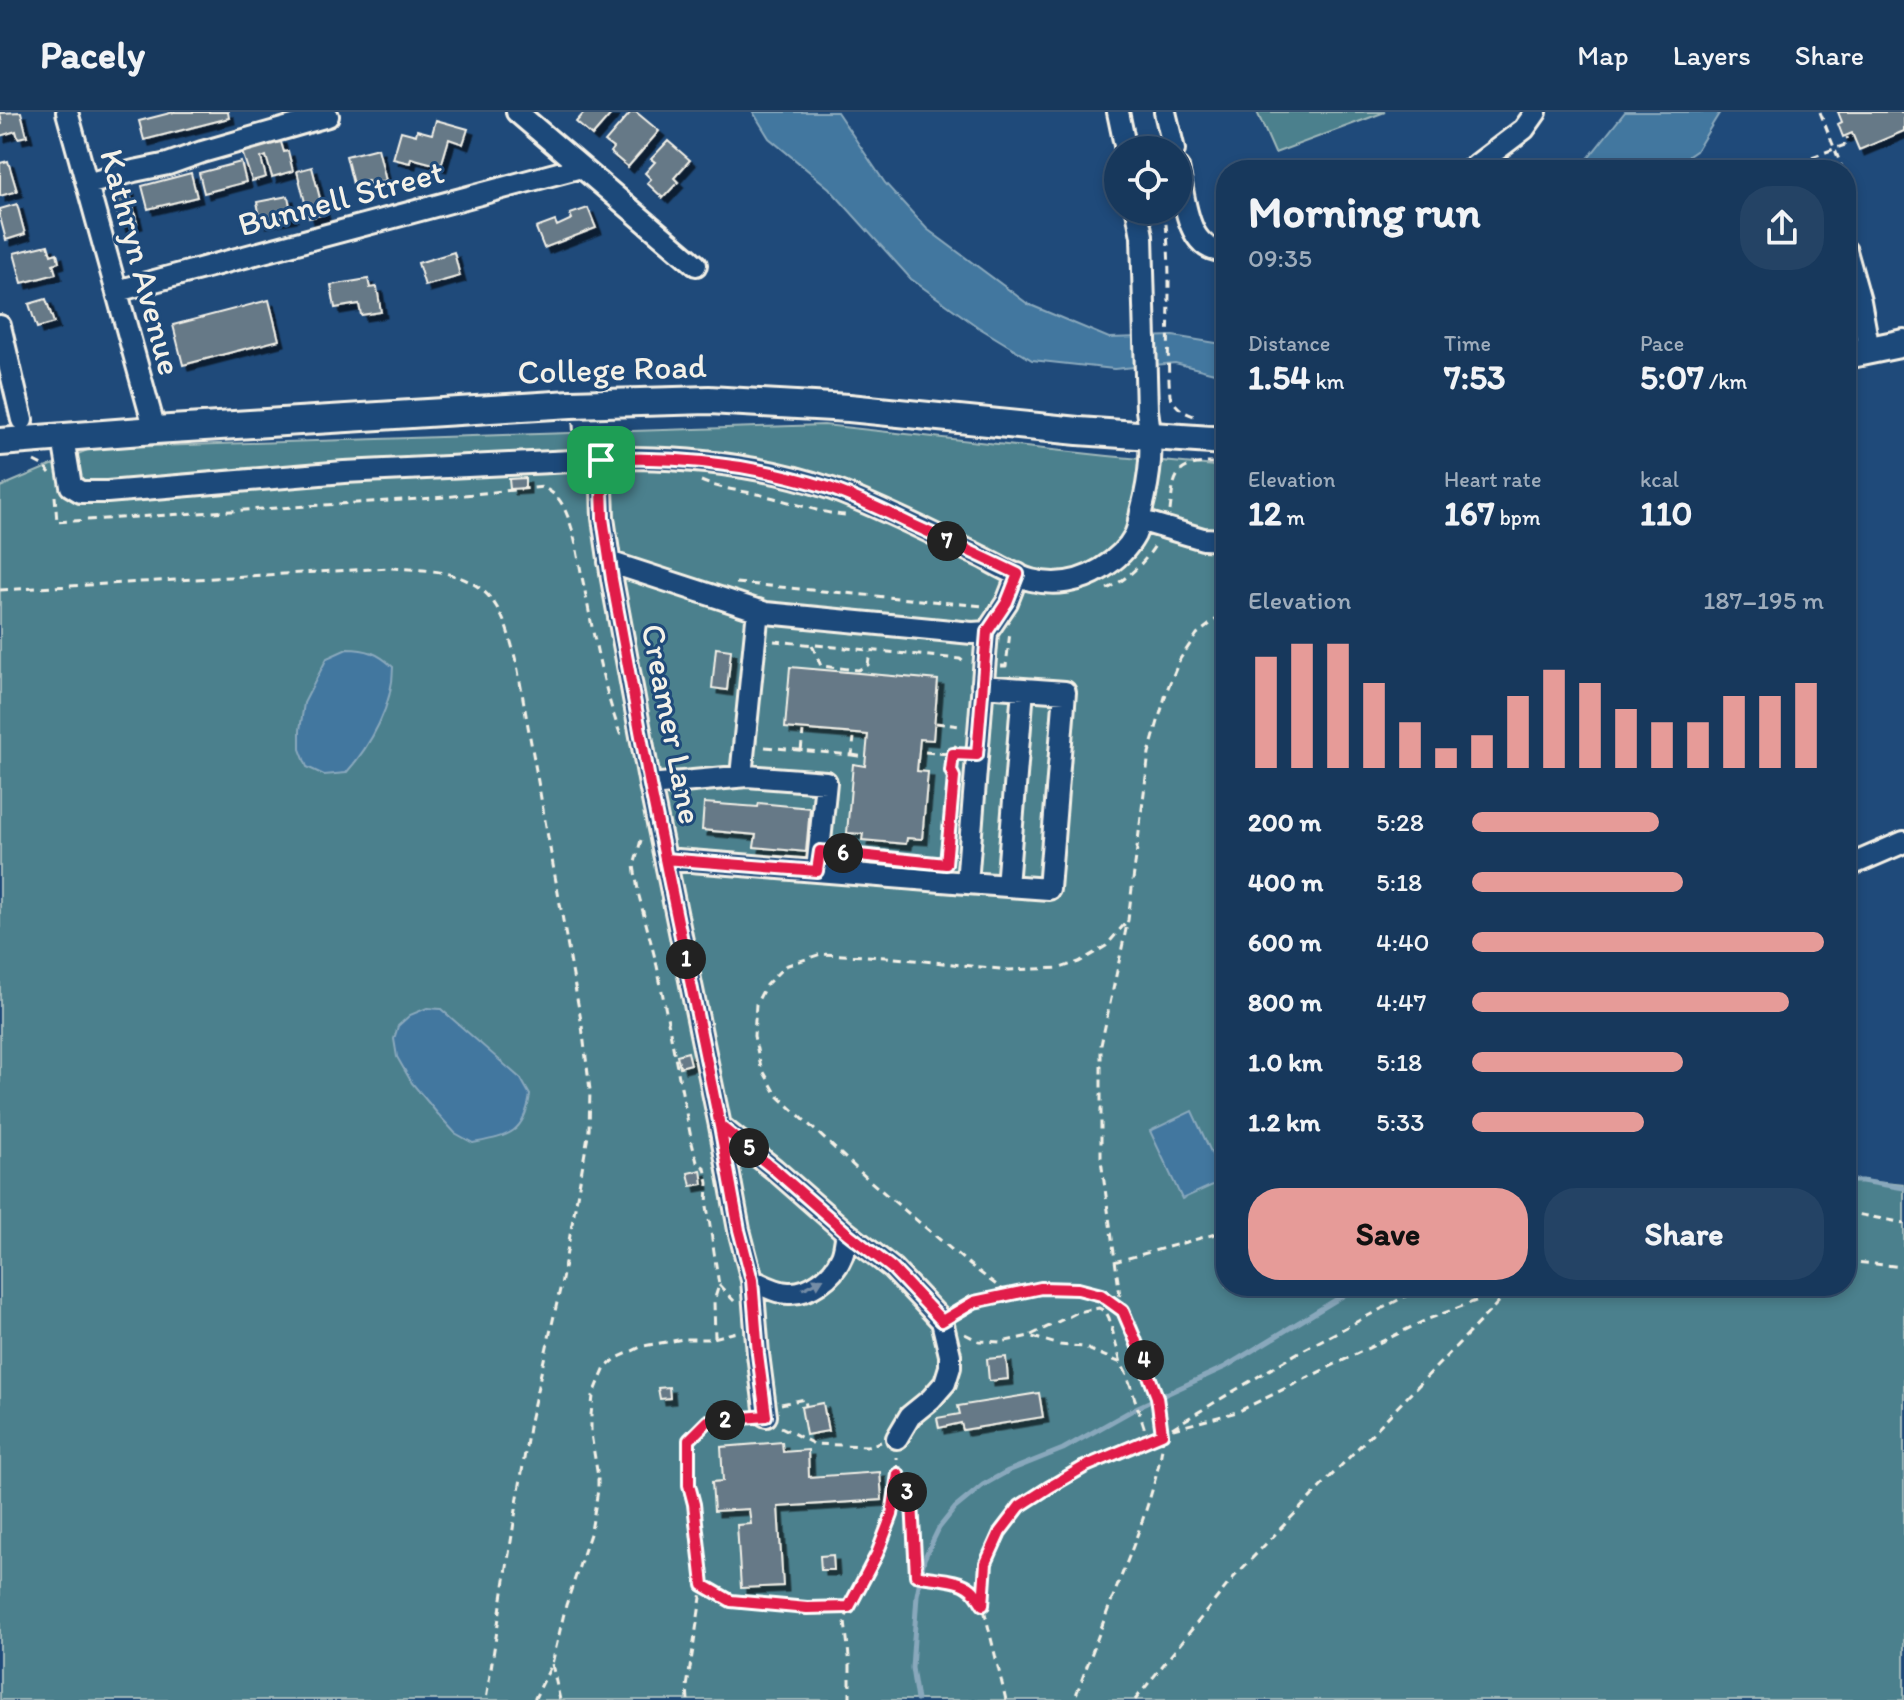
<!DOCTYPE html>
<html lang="en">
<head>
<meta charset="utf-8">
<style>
	:root { --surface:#17385c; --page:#244365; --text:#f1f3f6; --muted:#9eacbb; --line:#365272; --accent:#e69b98 }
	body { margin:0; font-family:Itim,sans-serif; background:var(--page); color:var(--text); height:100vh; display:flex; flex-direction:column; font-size:30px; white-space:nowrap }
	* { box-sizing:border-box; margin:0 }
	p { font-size:26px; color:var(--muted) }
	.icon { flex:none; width:44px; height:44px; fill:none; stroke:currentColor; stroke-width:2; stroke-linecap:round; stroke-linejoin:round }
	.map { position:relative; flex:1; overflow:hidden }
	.side { position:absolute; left:1216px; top:48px; width:640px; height:1136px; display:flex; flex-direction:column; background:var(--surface); border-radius:32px; box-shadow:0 4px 12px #0003,0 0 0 2px var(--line) }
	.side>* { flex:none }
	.buttons { position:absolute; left:1104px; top:24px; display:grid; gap:16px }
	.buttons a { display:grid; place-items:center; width:88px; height:88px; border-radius:50%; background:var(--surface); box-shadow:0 4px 12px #0003,0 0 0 2px var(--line); font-size:40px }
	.pin { position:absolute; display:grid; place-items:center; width:68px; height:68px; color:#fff; margin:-34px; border-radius:16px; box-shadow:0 4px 12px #0006 }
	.km { position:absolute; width:40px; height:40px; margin:-20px; border-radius:50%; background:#222; color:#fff; font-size:22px; line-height:40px; text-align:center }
	.round { display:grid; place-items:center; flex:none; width:84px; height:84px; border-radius:32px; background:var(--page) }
	.summary { display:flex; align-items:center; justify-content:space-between; height:136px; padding:0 32px }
	h1 { font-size:44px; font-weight:800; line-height:60px }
	.stats { display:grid; grid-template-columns:repeat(3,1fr); gap:12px; height:136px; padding:8px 32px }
	.stats div { display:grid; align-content:center }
	.stats b { font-size:34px; font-weight:800 }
	.stats small { font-size:22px; font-weight:400 }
	.stats p { font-size:22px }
	.chart { height:224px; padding:16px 32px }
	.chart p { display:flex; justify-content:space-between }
	.chart svg { width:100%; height:144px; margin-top:8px; stroke:var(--accent); stroke-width:6 }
	.button { display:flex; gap:16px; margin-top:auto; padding:16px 32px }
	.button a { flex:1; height:92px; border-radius:32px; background:var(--accent); color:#111; font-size:32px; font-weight:800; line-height:92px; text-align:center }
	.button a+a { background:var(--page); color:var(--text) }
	ul { padding:0 32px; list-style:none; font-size:26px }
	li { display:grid; grid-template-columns:128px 96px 1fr; align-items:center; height:60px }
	li i { height:20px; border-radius:10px; background:var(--accent) }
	header { display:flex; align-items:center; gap:48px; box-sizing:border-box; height:112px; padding:0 40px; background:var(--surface); border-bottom:2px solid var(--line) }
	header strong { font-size:38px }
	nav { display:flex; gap:44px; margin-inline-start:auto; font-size:28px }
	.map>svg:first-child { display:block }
	.green { fill:#4b808d; stroke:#a0b8ba; stroke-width:2 }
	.water { fill:#42779f; stroke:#89a8bc; stroke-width:2 }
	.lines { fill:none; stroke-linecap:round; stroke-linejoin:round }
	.stream { stroke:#89a8bc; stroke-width:5 }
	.building { fill:#667987; stroke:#f4f1e8; stroke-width:2; filter:url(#shadow) }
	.minor-casing { stroke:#f4f1e8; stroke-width:26 }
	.major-casing { stroke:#f4f1e8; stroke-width:32 }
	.path { stroke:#f4f1e8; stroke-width:3; stroke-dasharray:8 6; stroke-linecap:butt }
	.minor { stroke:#1f4a7a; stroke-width:20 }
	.major { stroke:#1f4a7a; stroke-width:26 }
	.oneway { fill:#748da6 }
	.route-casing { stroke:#fff; stroke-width:16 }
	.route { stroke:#e11d48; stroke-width:10 }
	.labels { text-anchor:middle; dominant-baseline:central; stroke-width:6; stroke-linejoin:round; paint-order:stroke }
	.street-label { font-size:34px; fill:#f4f1e8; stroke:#1f4a7a }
</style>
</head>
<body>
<header>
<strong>Pacely</strong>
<nav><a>Map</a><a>Layers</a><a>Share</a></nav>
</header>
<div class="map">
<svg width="1904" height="1588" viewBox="0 0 1904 1588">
	<defs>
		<filter id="shadow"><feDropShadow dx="5.5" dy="5.5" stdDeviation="0" flood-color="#0009"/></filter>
	</defs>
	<rect width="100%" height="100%" fill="#1f4a7a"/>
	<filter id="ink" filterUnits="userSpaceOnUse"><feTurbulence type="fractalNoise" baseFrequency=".0125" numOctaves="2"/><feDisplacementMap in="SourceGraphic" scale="16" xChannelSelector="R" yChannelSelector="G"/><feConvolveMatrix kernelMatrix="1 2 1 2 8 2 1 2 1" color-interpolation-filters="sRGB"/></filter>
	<g filter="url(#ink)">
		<path class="green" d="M 1257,0 L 1385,0 L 1275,41 Z
			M 824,313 L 1108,344 L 1226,355 L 1226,1174 L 1846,1174 L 1846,1067 L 1904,1073 L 1904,1588 L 0,1588 L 0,375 L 92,336 Z"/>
		<path class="water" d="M 753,0 L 837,0 L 885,71 L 927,117 L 1028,192 L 1109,226 L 1173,224 L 1216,231 L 1226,231 L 1226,264 L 1175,251 L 1114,257 L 1032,248 L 978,215 L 911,167 L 829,76 L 769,26 Z
			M 1625,0 L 1720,0 L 1696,39 L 1668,58 L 1579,58 Z
			M 347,537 C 367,537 378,541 393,555 C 393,593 371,633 346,661 L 324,663 L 307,655 L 300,637 L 300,618 L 304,591 L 327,546 Z
			M 427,896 L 441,897 L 521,967 L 530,983 C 524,1022 509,1024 473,1031 L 455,1021 L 437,1001 L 412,971 L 397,945 L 394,927 L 398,914 L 410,903 Z
			M 1192,999 L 1224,1068 L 1182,1087 L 1150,1019 Z"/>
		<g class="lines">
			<path class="stream" d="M 1846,1069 L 1862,1069 L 1904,1076
				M 917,1588 L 912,1556 L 917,1483 L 924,1447 L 939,1416 L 955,1396 L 983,1373 L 1008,1359 L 1063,1337 L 1138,1295 L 1225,1255 L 1359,1174"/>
		</g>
		<path class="building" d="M 21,0 L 27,24 L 18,26 L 16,19 L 0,24 L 0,13 L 2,12 L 0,1 Z
			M 174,0 L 228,0 L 229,6 L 144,28 L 139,9 Z
			M 585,0 L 613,0 L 592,24 L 576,10 Z
			M 631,0 L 636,0 L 659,19 L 628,55 L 610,40 L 613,36 L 605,30 Z
			M 1838,0 L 1904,0 L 1904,19 L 1859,38 L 1852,21 L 1843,25 L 1838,12 L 1842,10 Z
			M 436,8 L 468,17 L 463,32 L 449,27 L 441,54 L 411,46 L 410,51 L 393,47 L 401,19 L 416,23 L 417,18 L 432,22 Z
			M 280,27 L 284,40 L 288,39 L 293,59 L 272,65 L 266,44 L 261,46 L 266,65 L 252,69 L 241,37 Z
			M 668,29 L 690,48 L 674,66 L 678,70 L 663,86 L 647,71 L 651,67 L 645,61 L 655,50 L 651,47 Z
			M 378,36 L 386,69 L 369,73 L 368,69 L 353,72 L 346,44 Z
			M 8,49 L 17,79 L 0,84 L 0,51 Z
			M 241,50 L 246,70 L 204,81 L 199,61 Z
			M 312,55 L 324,102 L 309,106 L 297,59 Z
			M 191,61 L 197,85 L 148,97 L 142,74 Z
			M 129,78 L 137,111 L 121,115 L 112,82 Z
			M 288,84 L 292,104 L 261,110 L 257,90 Z
			M 17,92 L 25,122 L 6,128 L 0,105 L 0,97 Z
			M 588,96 L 596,116 L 544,136 L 536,116 L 555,109 L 557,114 L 572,107 L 570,102 Z
			M 48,133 L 51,143 L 57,141 L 59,150 L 53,152 L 56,162 L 22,171 L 14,141 Z
			M 454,140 L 460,164 L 425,174 L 418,151 Z
			M 368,167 L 370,176 L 377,175 L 381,200 L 361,203 L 359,192 L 335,196 L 331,173 Z
			M 46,187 L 54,211 L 37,216 L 29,192 Z
			M 269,188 L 279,228 L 183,253 L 173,213 Z
			M 525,366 L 525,376 L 510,377 L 509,367 Z
			M 716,536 L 731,538 L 727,578 L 712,576 Z
			M 790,555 L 938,568 L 933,628 L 920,627 L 917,659 L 928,660 L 922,727 L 907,726 L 906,732 L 862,728 L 863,722 L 847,721 L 853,652 L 865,654 L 868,623 L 785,616 Z
			M 704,691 L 758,695 L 759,691 L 810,696 L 806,740 L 754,735 L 756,723 L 702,718 Z
			M 688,940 L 691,952 L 680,955 L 677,943 Z
			M 701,1058 L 703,1072 L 691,1074 L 688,1061 Z
			M 1006,1245 L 1008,1267 L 989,1269 L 987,1247 Z
			M 669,1275 L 670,1286 L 660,1287 L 658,1276 Z
			M 1039,1281 L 1043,1305 L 963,1318 L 961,1311 L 939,1316 L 937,1306 L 960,1302 L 958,1294 Z
			M 823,1291 L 828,1319 L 806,1323 L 801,1295 Z
			M 782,1330 L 783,1340 L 808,1338 L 809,1365 L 880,1360 L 882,1388 L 778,1395 L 783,1474 L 741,1476 L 737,1413 L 751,1412 L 749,1397 L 714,1399 L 712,1370 L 723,1369 L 721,1335 Z
			M 833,1443 L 834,1458 L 821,1458 L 820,1444 Z"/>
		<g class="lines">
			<g class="minor-casing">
				<path id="minor" d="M 67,0 L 155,318
					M 517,0 L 696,153
					M 1118,0 L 1126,38
					M 1165,0 L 1174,38
					M 1178,56 C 1185,86 1186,141 1226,139
					M 1470,58 L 1524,17 L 1536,0
					M 87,72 L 134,59 L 168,52 L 202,40 L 328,4
					M 1846,139 L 1860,189 L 1869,238
					M 117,179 L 581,55
					M 0,214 L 22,308
					M 63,326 L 71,374 L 81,380 L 107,380 L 344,360 L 635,346 C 701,347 769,355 832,377 C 881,395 928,420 976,442 C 993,450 1012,463 1031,468 C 1055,474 1080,470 1101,457 C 1114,449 1127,438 1135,423 C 1138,416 1140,407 1141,400 C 1151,362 1153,336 1147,298 L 1142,124 L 1137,98
					M 601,348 L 603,406 L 612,467 L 650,673 L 720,1014 L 739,1118 L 752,1168 L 758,1242 L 766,1304
					M 1139,408 L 1203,427 L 1226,428
					M 609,450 L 766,501 L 972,521 L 987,520 L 1007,490 L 1018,462
					M 741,664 L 758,498
					M 650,673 L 747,664 L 826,670 L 817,759
					M 665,747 L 967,771 L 987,520
					M 1846,755 L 1904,730
					M 967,771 L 1049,777 L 1065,580 L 982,574
					M 1007,774 L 1023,577
					M 720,1014 L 774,1057 L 847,1121 L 892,1156 L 942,1209 L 950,1243 L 950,1255 L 945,1271 L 931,1287 L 910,1304 L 897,1326
					M 752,1168 C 763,1173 776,1181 789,1181 C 809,1182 833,1165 841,1146 C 845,1139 845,1129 847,1121"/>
			</g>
			<g class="major-casing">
				<path id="major" d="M 1846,243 L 1904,231
					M 0,330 L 155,318 L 571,292 L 709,288 L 849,296 L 1078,319 L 1226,329"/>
			</g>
			<path class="path" d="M 1820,0 L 1843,58
				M 1812,45 L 1845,33 L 1848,29 L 1847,25
				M 1846,65 L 1856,89
				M 1164,98 C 1174,160 1165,222 1170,284 C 1176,295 1182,300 1194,304
				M 573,311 L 574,331
				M 34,349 L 44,354 L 50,361
				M 701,369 C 722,378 747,379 770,385 C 795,391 819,401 845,403
				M 55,384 L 57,410 L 434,386 L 543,375 C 553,381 559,385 564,396 C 576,420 578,449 584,474 C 594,525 603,575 621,624
				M 1170,399 C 1174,366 1173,351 1212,351
				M 736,471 L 984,494
				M 1107,477 C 1128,467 1144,451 1156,432
				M 0,478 L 389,456 C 427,458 473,457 496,494 C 507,511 512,534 517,553 L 582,914 L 590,978 L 589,1018 L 561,1173 L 530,1309 L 486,1588
				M 774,529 L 960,547 L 965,551
				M 812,533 L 821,554 L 858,558 L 868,553 L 870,540
				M 1001,554 L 1006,554 L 1010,520
				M 936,611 L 960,614
				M 765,635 L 852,643 L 854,626
				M 801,639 L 803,620
				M 925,640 L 961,643
				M 852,643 L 864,645
				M 641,728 L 634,754 L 639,784 L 657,854 L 692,1031 L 697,1050 L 705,1056 L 708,1071 L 707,1094 L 719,1173 L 714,1189 L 715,1226
				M 885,746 L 885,735
				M 946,751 L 954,665 L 951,659 L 953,638 L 958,630
				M 1846,1100 L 1904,1111
				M 1846,1149 L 1904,1155
				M 1114,1150 L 1226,1119
				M 719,1173 L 735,1190
				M 1007,1181 L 970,1153 L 870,1069 L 777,983 L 761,955 L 754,924 L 756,892 L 766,873 L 785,854 L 821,842 L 886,845 L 1009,858 L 1060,856 L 1079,850 L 1106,834 L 1128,808
				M 1122,1198 L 1101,1048 L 1101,933 L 1128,808 L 1149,641 L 1167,578 L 1180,547 L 1197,522 L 1226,500
				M 956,1201 C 996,1178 1087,1159 1122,1198 C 1130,1208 1144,1246 1148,1259 C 1157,1285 1166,1315 1161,1342 C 1152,1388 1134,1432 1117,1475 C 1102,1512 1089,1550 1074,1588
				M 965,1222 L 979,1229 L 1001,1230 L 1029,1224 L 1060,1233 L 1083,1235 L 1121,1251 L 1127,1263 L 1144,1315 L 1143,1329
				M 1031,1223 L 1078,1200 L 1099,1196 L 1106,1200 L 1109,1206 L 1121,1251
				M 781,1292 L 805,1287 L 806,1294
				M 781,1315 L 814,1332 L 867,1334 L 881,1330
				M 1173,1317 L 1237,1300 L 1426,1208 L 1512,1175
				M 899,1364 L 912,1390 L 916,1463 C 933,1467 958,1465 971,1477 C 976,1481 980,1488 983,1493
				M 703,1473 L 731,1489 L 807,1496 L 849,1495
				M 552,1552 L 560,1588
				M 534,1588 L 552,1552 L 566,1493 L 591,1419 L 598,1378 L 598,1365 L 591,1322 L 591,1303 L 593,1284 L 605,1256 L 617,1246 L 643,1234 L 684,1227 L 710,1227 L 740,1219
				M 688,1588 L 687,1575 L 703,1473 L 694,1392 L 689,1373 L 689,1328 L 708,1309 L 746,1306
				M 850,1588 L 850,1553 L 845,1510 L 849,1495 L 877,1442 L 892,1403 L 898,1362 L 897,1345
				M 1006,1588 L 983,1493 L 986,1451 L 1000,1420 L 1020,1394 L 1048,1376 L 1084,1355 L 1162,1322 L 1299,1240 L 1425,1174
				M 1135,1588 L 1233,1466 L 1514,1174"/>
			<use href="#minor" class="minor"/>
			<use href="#major" class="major"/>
		</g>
		<defs><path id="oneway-solid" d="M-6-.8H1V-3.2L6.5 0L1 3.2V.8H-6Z" transform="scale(2)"/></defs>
		<use class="oneway" href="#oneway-solid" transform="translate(813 1172) rotate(-27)"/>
	</g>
	<g class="lines" filter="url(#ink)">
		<g class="route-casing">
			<path id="route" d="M 601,348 L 603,406 L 612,467 L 650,673 L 720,1014 L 739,1118 L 752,1168 L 758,1242 L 766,1304 L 708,1309 L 689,1328 L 689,1373 L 694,1392 L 703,1473 L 731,1489 L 807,1496 L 849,1495 L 877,1442 L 892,1403 L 898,1362 L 912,1390 L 916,1463 C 932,1467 959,1466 971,1477 C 976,1481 980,1488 983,1493 L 986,1451 L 1000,1420 L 1020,1394 L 1048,1376 L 1084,1355 L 1162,1322 L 1157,1285 L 1135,1227 L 1123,1199 L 1101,1183 L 1078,1177 L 1041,1176 L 974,1190 L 942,1209 L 892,1156 L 847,1121 L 774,1057 L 720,1014 L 665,747 L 817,759 L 820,739 L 946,752 L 954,665 L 951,659 L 953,642 L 977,643 L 987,520 L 1007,490 L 1018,462 C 983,445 948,429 913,413 C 886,400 858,386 829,376 C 755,353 678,343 601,348"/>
		</g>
		<use href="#route" class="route"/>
	</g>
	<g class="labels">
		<g class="street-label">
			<text transform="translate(341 86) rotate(-15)">Bunnell Street</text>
			<text transform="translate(141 150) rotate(75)">Kathryn Avenue</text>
			<text transform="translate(612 257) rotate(-2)">College Road</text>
			<text transform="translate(672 612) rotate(79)">Creamer Lane</text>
		</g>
	</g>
</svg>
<div class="buttons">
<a><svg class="icon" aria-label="locate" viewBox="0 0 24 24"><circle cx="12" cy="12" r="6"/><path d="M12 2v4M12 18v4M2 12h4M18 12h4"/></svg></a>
</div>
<div class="pin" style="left:601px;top:348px;background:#1e9e55"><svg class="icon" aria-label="arrive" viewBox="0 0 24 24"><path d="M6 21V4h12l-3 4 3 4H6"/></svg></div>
<b class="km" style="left:686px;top:847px">1</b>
<b class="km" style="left:725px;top:1308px">2</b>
<b class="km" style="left:907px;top:1380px">3</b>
<b class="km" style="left:1144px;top:1248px">4</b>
<b class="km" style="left:749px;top:1036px">5</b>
<b class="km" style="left:843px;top:741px">6</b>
<b class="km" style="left:947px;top:429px">7</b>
<section class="side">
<div class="summary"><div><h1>Morning run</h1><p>09:35</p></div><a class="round"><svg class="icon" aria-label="share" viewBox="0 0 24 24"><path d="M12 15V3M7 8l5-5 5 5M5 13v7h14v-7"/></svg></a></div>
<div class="stats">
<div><p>Distance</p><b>1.54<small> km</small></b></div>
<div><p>Time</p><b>7:53</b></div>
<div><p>Pace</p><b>5:07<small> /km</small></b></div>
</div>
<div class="stats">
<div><p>Elevation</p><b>12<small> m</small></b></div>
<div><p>Heart rate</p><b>167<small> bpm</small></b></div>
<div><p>kcal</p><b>110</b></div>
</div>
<div class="chart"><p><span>Elevation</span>187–195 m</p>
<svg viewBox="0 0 160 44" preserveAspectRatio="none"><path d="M5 44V10M15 44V6M25 44V6M35 44V18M45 44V30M55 44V38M65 44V34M75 44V22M85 44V14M95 44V18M105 44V26M115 44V30M125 44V30M135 44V22M145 44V22M155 44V18"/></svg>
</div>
<ul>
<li><b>200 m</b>5:28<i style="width:53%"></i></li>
<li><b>400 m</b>5:18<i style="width:60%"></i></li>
<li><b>600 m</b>4:40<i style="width:100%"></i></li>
<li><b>800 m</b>4:47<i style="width:90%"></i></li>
<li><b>1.0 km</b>5:18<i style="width:60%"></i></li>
<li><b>1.2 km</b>5:33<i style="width:49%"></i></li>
</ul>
<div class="button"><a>Save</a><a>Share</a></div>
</section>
</div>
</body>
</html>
